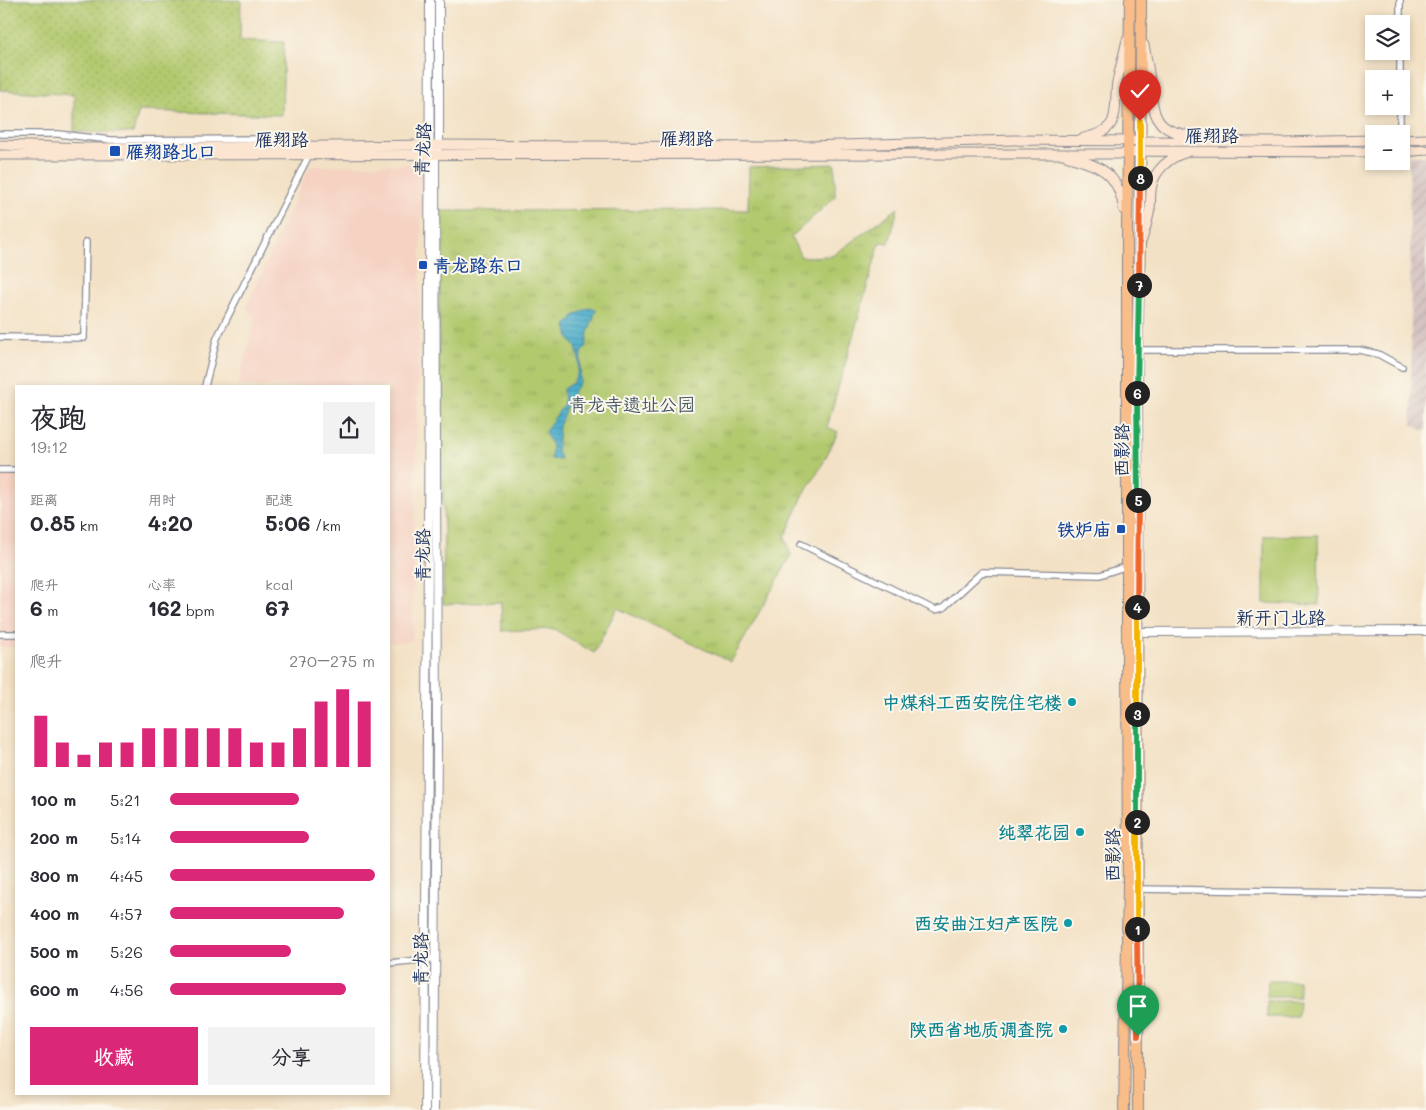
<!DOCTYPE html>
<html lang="zh">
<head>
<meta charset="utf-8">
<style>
	:root { --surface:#fff; --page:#f2f2f3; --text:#2b2b33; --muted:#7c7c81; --accent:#db2777 }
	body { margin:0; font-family:Mali,"LXGW WenKai TC",sans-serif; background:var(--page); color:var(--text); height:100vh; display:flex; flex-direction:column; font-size:19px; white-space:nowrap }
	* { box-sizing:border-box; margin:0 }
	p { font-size:16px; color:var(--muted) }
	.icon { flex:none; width:28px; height:28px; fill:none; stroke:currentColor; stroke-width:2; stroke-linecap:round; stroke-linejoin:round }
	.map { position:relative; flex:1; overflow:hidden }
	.drawer { position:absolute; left:15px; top:385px; width:375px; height:710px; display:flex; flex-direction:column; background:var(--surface); border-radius:0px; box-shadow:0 2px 8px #0003 }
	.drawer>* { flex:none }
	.fabs { position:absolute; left:1365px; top:15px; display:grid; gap:10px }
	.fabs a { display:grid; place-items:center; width:45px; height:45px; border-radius:0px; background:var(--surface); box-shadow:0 2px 8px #0003; font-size:25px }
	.pin { position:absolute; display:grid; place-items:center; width:42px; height:42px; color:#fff; margin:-51px -21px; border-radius:50% 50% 50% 0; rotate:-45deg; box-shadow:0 0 5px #0007 }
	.pin .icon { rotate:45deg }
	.km { position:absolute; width:25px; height:25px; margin:-12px; border-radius:50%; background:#222; color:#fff; font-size:14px; line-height:25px; text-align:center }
	.round { display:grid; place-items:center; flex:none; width:52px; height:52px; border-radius:0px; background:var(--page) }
	.summary { display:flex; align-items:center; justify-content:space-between; height:85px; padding:0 15px }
	h1 { font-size:28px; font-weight:800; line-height:38px }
	.stats { display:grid; grid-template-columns:repeat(3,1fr); gap:8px; height:85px; padding:5px 15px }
	.stats div { display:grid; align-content:center }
	.stats b { font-size:21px; font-weight:800 }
	.stats small { font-size:14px; font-weight:400 }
	.stats p { font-size:14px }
	.chart { height:140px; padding:10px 15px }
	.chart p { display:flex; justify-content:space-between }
	.chart svg { width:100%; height:90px; margin-top:5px; stroke:var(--accent); stroke-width:6 }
	.cta { display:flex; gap:10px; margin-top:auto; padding:10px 15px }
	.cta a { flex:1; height:58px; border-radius:0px; background:var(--accent); color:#fff; font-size:20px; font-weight:800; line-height:58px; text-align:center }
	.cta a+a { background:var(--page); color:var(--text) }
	ul { padding:0 15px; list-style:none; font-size:16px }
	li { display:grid; grid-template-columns:80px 60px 1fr; align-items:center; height:38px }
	li i { height:12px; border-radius:6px; background:var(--accent) }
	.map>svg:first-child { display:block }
	.built { fill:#f5d2c2 }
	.industrial { fill:url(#industrial-furrows) }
	.grass { fill:url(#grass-dots); stroke:#667c66 }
	.park { fill:url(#park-tufts); stroke:#667c66 }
	.garden { fill:#b2c96e; stroke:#667c66 }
	.water { fill:url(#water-rules); stroke:#326e94 }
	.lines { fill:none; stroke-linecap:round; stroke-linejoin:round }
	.minor-casing { stroke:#878892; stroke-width:8 }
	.tertiary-casing { stroke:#878892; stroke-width:10 }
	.secondary-casing { stroke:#878892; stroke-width:11 }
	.primary-casing { stroke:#878892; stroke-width:12 }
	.minor { stroke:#fff; stroke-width:5.5 }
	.tertiary { stroke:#fff; stroke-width:8 }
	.secondary { stroke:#fce5d0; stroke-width:9 }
	.primary { stroke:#f8bd89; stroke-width:10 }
	.split-1-casing { stroke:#fff; stroke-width:10 }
	.split-2-casing { stroke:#fff; stroke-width:10 }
	.split-3-casing { stroke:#fff; stroke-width:10 }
	.split-4-casing { stroke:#fff; stroke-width:10 }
	.split-5-casing { stroke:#fff; stroke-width:10 }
	.split-6-casing { stroke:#fff; stroke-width:10 }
	.split-7-casing { stroke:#fff; stroke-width:10 }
	.split-8-casing { stroke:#fff; stroke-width:10 }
	.split-9-casing { stroke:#fff; stroke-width:10 }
	.split-1 { stroke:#f0652b; stroke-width:6 }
	.split-2 { stroke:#f5b400; stroke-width:6 }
	.split-3 { stroke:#22a559; stroke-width:6 }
	.split-4 { stroke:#f5b400; stroke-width:6 }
	.split-5 { stroke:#f0652b; stroke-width:6 }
	.split-6 { stroke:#22a559; stroke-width:6 }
	.split-7 { stroke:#22a559; stroke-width:6 }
	.split-8 { stroke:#f0652b; stroke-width:6 }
	.split-9 { stroke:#f5b400; stroke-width:6 }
	.transit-dot { fill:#1a4fb4; stroke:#fbf7ec; stroke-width:2 }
	.culture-dot { fill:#0f9aa8; stroke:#fbf7ec; stroke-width:2 }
	.labels { text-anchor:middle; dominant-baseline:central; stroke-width:4; stroke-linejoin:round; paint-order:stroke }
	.street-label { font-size:18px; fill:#1b2f5e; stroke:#fbf7ec }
	.transit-label { font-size:18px; font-weight:bold; fill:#164399; stroke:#fbf7ec; text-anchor:start }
	.park-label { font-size:18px; fill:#415662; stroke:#fbf7ec }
	.culture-label { font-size:18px; font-weight:bold; fill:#0d838f; stroke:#fbf7ec; text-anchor:end }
</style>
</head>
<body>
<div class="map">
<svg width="1426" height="1110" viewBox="0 0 1426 1110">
	<defs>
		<pattern id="industrial-furrows" width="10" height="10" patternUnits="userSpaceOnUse" patternTransform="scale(1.25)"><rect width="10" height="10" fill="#d1bfbd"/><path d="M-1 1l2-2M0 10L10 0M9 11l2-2" fill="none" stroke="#b3a4a5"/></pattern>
		<pattern id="grass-dots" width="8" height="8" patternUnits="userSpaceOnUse" patternTransform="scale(1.25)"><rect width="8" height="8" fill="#b2c96e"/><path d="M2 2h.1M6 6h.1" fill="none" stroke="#98ad62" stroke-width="1.8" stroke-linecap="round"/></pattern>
		<pattern id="park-tufts" width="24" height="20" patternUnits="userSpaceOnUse" patternTransform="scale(1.25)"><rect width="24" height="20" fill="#b2c96e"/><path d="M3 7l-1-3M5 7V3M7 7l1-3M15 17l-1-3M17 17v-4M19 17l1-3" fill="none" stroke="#98ad62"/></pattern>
		<pattern id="water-rules" width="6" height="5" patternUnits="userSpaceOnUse" patternTransform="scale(1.25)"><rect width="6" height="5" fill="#4aadca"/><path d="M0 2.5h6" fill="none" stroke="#3d8da7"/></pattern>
	</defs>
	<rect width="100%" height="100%" fill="#fbf7ec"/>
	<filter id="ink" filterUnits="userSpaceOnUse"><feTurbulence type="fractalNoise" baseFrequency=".02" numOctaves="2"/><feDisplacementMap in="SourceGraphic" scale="10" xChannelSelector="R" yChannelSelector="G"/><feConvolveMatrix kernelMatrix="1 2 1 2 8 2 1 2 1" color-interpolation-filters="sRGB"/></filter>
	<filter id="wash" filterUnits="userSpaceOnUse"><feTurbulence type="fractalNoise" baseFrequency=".0096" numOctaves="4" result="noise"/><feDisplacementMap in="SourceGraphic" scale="20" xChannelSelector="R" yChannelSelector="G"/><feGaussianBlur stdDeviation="1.12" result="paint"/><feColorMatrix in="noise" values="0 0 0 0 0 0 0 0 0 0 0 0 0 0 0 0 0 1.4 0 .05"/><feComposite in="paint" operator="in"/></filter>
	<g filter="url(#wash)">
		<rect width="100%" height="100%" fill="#f3e1c5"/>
		<path class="built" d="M 423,164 L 412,641 L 389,643 L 389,386 L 238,386 L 255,319 L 246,307 L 310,166 Z
			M 0,470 L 16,470 L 16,647 L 0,647 Z"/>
		<path class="industrial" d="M 1409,156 L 1426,156 L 1426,432 L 1412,425 Z"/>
		<path class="grass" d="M 0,0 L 241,0 L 240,40 L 284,42 L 282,115 L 139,111 L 133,133 L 74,132 L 74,95 L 0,90 Z"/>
		<path class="park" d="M 835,164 L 835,197 L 791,237 L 801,257 L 832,256 L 898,208 L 889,243 L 880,242 L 827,427 L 838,432 L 821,467 L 803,496 L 785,537 L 791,556 L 731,662 L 617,608 L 594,653 L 554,629 L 502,631 L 501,602 L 443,604 L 444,530 L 438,394 L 440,211 L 748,210 L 749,167 Z"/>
		<path class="garden" d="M 1318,535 L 1319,605 L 1264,603 L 1264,536 Z
			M 1268,981 L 1299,981 L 1299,997 L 1267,997 Z
			M 1267,1001 L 1299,1001 L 1298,1017 L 1267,1017 Z"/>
		<path class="water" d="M 591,307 L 596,310 L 588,333 L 586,347 L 581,353 L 580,381 L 568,401 L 559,427 L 557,452 L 561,460 L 551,459 L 552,446 L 545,432 L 564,404 L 563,389 L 574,382 L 578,372 L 579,359 L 576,347 L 570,340 L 566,326 L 575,315 Z"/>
	</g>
	<g filter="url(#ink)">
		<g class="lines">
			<g class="minor-casing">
				<path id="minor" d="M 1400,24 L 1400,0
					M 1400,79 L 1400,51
					M 0,134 L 58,134 L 111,140 L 274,139 L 298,143
					M 1400,134 L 1400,106
					M 0,337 L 84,338 L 86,242
					M 1137,350 L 1359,350 L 1378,354 L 1402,367
					M 205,386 L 217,338 L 309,155
					M 0,470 L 16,470
					M 801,544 L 935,610 L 943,608 L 982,572 L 1100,575 L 1127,566
					M 0,634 L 16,634
					M 1135,889 L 1426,893
					M 389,963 L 430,959"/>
			</g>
			<g class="tertiary-casing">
				<path id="tertiary" d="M 1137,632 L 1426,631
					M 425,1110 C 430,740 427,370 430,0
					M 434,1110 L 437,746 L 435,154 L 439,145 L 439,0"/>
			</g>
			<g class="secondary-casing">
				<path id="secondary" d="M 1144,45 C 1147,60 1150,75 1151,91 C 1155,129 1164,131 1200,137
					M 1084,138 C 1123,129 1113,113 1117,82 C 1120,68 1124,54 1127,40
					M 1401,140 L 1426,139
					M 0,145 L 87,148 L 439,145 L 772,147 L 1015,140 L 1282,142 L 1374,140
					M 1401,152 L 1426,150
					M 0,155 L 1127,154 L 1141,151 L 1374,152
					M 1068,157 C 1102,166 1118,173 1124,210
					M 1142,240 C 1145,230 1148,220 1150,209 C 1151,201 1150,193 1152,185 C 1155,170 1170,157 1185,153"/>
			</g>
			<g class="primary-casing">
				<path id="primary" d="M 1124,1110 L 1128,884 L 1127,662 L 1127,225 L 1130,0
					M 1138,1110 L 1137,350 L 1140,245 L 1141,0"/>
			</g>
			<use href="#minor" class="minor"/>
			<use href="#tertiary" class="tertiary"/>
			<use href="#secondary" class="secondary"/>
			<use href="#primary" class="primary"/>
		</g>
	</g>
	<g class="lines" filter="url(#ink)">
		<g class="split-1-casing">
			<path id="split-1" d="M 1137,929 L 1138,1036"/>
		</g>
		<g class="split-2-casing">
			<path id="split-2" d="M 1137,929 L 1137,822"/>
		</g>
		<g class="split-3-casing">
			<path id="split-3" d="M 1137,714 L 1137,822"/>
		</g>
		<g class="split-4-casing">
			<path id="split-4" d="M 1137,714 L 1137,607"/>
		</g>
		<g class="split-5-casing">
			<path id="split-5" d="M 1137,607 L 1138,500"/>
		</g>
		<g class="split-6-casing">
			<path id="split-6" d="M 1137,393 L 1138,500"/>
		</g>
		<g class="split-7-casing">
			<path id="split-7" d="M 1137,393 L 1139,285"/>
		</g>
		<g class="split-8-casing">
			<path id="split-8" d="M 1139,285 L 1140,178"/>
		</g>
		<g class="split-9-casing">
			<path id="split-9" d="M 1140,178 L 1140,121"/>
		</g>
		<use href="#split-1" class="split-1"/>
		<use href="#split-2" class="split-2"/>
		<use href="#split-3" class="split-3"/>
		<use href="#split-4" class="split-4"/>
		<use href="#split-5" class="split-5"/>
		<use href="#split-6" class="split-6"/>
		<use href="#split-7" class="split-7"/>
		<use href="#split-8" class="split-8"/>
		<use href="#split-9" class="split-9"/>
	</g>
	<g class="transit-dot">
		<rect x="109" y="145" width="12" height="12" rx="2.5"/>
		<rect x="418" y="260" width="10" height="10" rx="2.5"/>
		<rect x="1116" y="524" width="10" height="10" rx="2.5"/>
	</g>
	<g class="culture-dot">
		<circle cx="1072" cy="702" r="5"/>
		<circle cx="1080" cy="832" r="5"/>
		<circle cx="1068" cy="923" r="5"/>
		<circle cx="1063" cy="1029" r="5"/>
	</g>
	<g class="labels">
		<g class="street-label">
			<text x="1212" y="135">雁翔路</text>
			<text x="687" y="138">雁翔路</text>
			<text x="282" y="139">雁翔路</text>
			<text transform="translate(422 149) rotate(-87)">青龙路</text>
			<text transform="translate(1121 450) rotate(-90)">西影路</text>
			<text transform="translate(422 555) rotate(-90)">青龙路</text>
			<text x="1281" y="617">新开门北路</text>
			<text transform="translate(1112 855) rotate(-90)">西影路</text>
			<text transform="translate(420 959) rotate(-90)">青龙路</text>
		</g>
		<g class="transit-label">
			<text x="126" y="151">雁翔路北口</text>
			<text x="433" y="265">青龙路东口</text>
			<text x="1111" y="529" text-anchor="end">铁炉庙</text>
		</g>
		<g class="park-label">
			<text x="632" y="404">青龙寺遗址公园</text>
		</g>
		<g class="culture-label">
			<text x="1062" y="702">中煤科工西安院住宅楼</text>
			<text x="1070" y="832">纯翠花园</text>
			<text x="1058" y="923">西安曲江妇产医院</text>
			<text x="1053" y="1029">陕西省地质调查院</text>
		</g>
	</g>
</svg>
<div class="fabs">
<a><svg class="icon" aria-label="layers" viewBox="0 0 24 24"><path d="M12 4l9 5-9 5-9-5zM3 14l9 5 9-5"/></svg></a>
<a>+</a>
<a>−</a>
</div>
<div class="pin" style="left:1138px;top:1036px;background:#1e9e55"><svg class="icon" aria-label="arrive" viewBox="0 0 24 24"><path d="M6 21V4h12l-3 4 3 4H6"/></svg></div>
<div class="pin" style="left:1140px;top:121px;background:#d93025"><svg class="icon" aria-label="check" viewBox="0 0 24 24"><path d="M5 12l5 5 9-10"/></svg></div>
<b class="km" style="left:1137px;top:929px">1</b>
<b class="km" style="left:1137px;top:822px">2</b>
<b class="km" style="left:1137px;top:714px">3</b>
<b class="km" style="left:1137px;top:607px">4</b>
<b class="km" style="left:1138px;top:500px">5</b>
<b class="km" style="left:1137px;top:393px">6</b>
<b class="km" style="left:1139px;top:285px">7</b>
<b class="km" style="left:1140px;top:178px">8</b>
<section class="drawer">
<div class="summary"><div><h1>夜跑</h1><p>19:12</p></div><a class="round"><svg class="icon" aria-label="share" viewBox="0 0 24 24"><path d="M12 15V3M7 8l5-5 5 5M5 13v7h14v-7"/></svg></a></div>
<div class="stats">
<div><p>距离</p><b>0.85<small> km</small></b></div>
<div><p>用时</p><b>4:20</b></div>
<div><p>配速</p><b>5:06<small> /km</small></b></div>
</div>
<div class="stats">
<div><p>爬升</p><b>6<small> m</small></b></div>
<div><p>心率</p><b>162<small> bpm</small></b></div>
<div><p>kcal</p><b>67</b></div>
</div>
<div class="chart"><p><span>爬升</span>270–275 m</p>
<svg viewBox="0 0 160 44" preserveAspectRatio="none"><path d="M5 44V19M15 44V32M25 44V38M35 44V32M45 44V32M55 44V25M65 44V25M75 44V25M85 44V25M95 44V25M105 44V32M115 44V32M125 44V25M135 44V12M145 44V6M155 44V12"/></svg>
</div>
<ul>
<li><b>100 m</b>5:21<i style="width:63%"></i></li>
<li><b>200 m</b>5:14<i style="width:68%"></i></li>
<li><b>300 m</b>4:45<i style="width:100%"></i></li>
<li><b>400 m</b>4:57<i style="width:85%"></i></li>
<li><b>500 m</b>5:26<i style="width:59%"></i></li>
<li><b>600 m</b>4:56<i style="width:86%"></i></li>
</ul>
<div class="cta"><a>收藏</a><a>分享</a></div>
</section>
</div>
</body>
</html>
